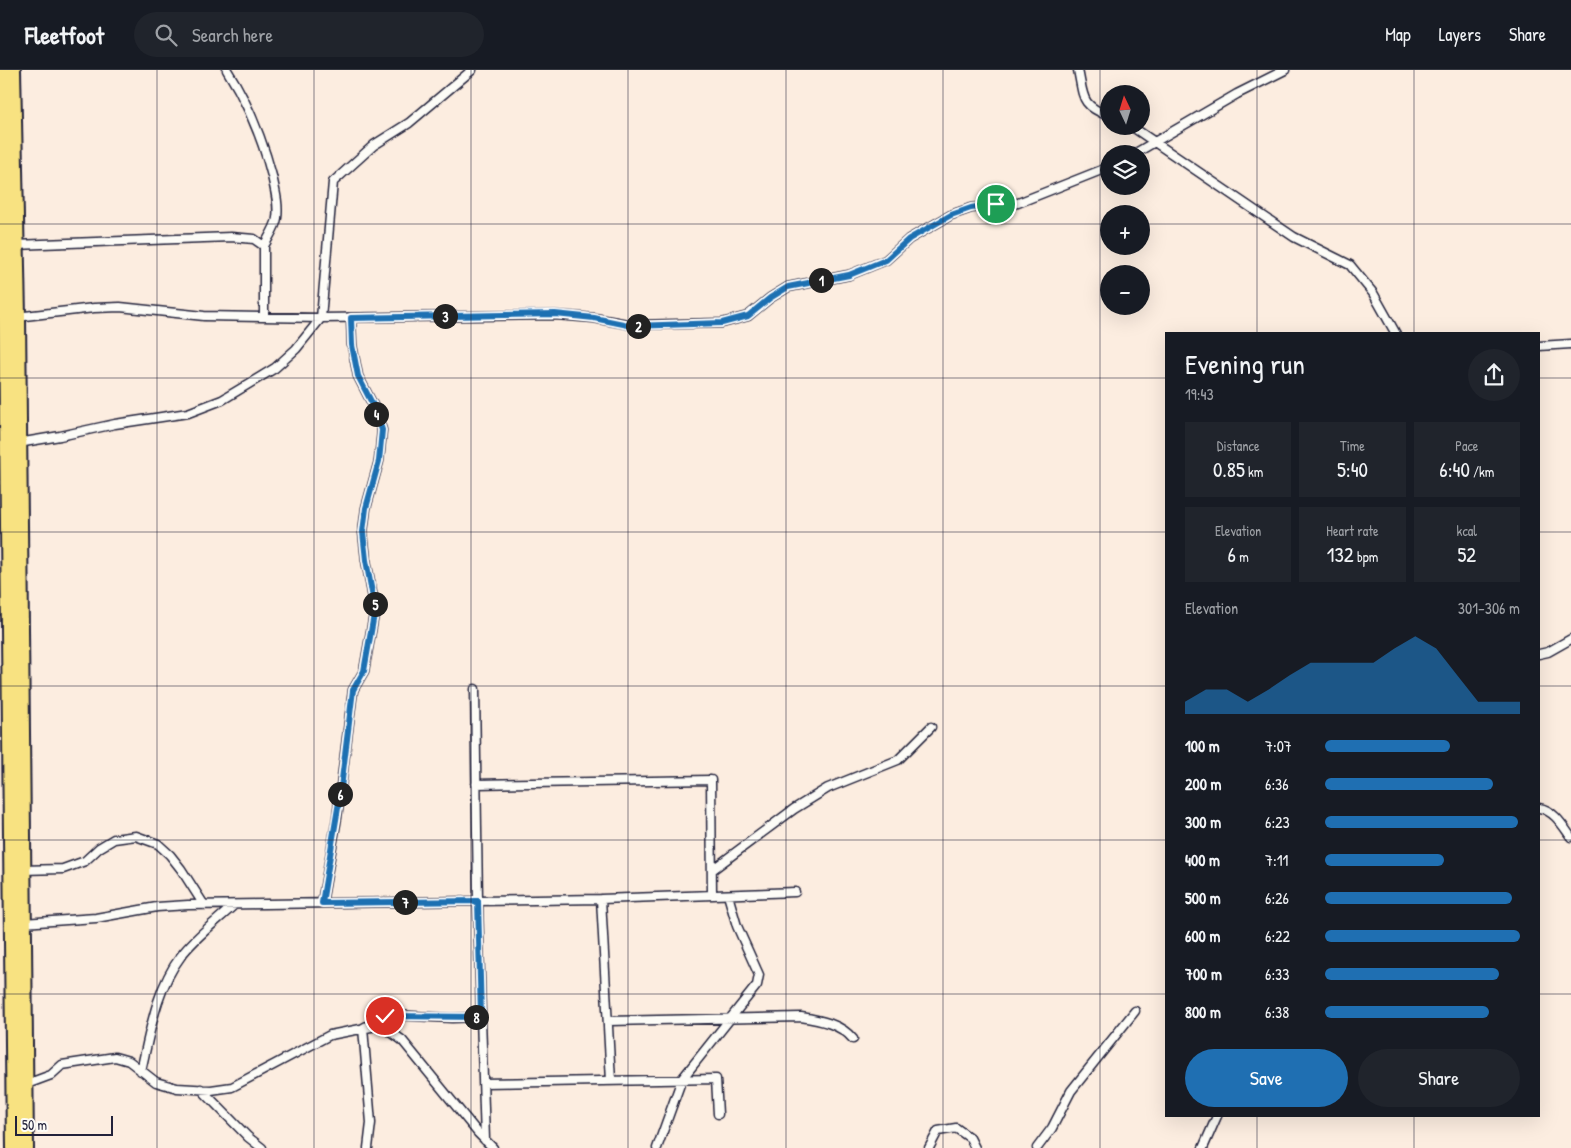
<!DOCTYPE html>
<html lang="en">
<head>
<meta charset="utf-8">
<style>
	:root { --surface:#171b24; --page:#20242c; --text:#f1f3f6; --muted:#9ea1a6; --line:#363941; --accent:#1f6fb2 }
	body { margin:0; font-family:"Patrick Hand",sans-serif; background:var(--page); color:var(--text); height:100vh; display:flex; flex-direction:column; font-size:19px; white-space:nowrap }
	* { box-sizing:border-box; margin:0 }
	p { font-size:16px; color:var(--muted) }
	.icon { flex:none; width:28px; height:28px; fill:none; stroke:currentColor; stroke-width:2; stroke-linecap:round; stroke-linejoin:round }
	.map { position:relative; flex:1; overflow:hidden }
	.drawer { position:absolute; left:1165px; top:262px; width:375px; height:785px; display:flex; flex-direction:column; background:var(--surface); border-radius:0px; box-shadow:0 5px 20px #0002 }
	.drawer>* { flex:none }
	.needle { width:32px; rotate:356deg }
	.tools { position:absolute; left:1100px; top:15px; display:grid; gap:10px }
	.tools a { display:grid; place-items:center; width:50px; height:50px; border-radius:50%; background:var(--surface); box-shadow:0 5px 20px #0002; font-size:25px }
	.scale { position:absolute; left:15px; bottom:12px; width:98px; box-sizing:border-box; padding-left:5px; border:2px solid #22223b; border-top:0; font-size:14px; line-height:18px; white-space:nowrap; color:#22223b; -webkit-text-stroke:4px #fdfcf7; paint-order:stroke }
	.pin { position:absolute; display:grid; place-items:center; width:42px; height:42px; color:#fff; margin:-21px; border:2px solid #fff; border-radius:50%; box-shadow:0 1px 5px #0007 }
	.km { position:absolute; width:25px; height:25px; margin:-12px; border-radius:50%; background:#222; color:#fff; font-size:14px; line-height:25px; text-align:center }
	.round { display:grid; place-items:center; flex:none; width:52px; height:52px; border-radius:26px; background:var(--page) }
	.headline { display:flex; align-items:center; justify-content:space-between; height:85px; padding:0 20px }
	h1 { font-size:28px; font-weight:600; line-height:38px }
	.metrics { display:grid; grid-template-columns:repeat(3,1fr); gap:8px; height:85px; padding:5px 20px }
	.metrics div { display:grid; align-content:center; border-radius:0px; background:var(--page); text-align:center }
	.metrics b { font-size:21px; font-weight:600 }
	.metrics small { font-size:14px; font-weight:400 }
	.metrics p { font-size:14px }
	.chart { height:140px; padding:10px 20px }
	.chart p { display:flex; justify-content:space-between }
	.chart svg { width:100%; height:90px; margin-top:5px; fill:var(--accent); opacity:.7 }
	.primary-button { display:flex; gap:10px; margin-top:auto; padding:10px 20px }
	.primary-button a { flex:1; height:58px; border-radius:30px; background:var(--accent); color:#fff; font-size:20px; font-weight:600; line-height:58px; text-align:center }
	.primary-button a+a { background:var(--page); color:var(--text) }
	ul { padding:0 20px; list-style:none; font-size:16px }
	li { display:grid; grid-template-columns:80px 60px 1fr; align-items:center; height:38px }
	li i { height:12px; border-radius:6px; background:var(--accent) }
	header { display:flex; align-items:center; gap:30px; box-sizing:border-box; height:70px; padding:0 25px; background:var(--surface); border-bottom:1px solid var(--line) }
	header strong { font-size:24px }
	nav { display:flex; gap:28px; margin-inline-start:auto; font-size:18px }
	.search { width:350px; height:45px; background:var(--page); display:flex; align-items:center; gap:12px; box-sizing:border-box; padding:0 18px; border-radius:28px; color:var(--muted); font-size:19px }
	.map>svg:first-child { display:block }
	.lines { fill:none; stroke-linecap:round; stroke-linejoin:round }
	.lane-casing { stroke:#22223b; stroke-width:11 }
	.highway-casing { stroke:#22223b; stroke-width:30 }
	.lane { stroke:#fdfcf7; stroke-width:8 }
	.highway { stroke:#f8e281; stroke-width:26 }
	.route-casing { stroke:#fff; stroke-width:10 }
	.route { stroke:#1f6fb2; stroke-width:6 }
	.grid { fill:none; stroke:#22223b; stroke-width:1; stroke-opacity:0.55 }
</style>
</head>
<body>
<header>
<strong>Fleetfoot</strong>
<div class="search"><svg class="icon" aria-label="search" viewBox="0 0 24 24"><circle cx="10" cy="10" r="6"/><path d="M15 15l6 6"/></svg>Search here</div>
<nav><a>Map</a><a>Layers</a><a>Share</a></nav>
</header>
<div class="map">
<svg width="1571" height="1078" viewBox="0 0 1571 1078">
	<rect width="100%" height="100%" fill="#fcede0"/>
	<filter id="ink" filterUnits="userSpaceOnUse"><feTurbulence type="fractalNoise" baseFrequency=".02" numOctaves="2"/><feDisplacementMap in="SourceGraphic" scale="10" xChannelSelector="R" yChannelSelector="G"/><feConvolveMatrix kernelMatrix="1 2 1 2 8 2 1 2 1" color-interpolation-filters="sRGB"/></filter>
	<g filter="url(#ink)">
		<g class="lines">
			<g class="lane-casing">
				<path id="lane" d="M 227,0 C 248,33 262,68 272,106 C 275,120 279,134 277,148 C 276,157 268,168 264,176
					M 472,0 L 409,53 L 374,75 L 333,112 L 321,248 L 555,245 L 594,248 L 633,255 L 722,253 L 748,246 L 770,228 L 788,217 L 849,205 L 886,190 L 909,169 L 951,145 L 971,138 L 1018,133 L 1109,97
					M 1078,0 C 1084,27 1080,35 1109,46
					M 1131,56 L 1294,167 L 1350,195 L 1373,223 L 1396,264
					M 1134,84 L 1237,24 L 1285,0
					M 15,175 L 231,167 L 254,169 L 264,176 L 264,247
					M 16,247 L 94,238 L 120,237 L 204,246 L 321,248 L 296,279 L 275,298 L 222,330 L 188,343 L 115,354 L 60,366 L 18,373
					M 1539,276 L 1571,274
					M 1539,584 L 1548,582 L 1571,569
					M 475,619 L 478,831 L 601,829 L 611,1011
					M 476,714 L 711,710 L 712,825
					M 1539,738 C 1554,740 1563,756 1571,767
					M 21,800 L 63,799 L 85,791 L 99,778 L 114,769 L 136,766 L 158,774 L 170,785 L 181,799 L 204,835
					M 712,800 L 794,739 L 828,718 L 898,690 L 931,657
					M 601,829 L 795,822
					M 322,833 L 337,748 L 353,620 L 364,601 L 375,539 L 366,490 L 363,462 L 366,438 L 379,391 L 382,360 L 375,339 L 358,306 L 352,275 L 351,248
					M 23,853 L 96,848 L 157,837 L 188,835 L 478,831 L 481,947
					M 608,951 L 801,947 C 820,950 841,954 853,969
					M 141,1001 C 150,962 156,919 181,886 C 194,868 218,850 234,835
					M 483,1013 L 716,1009 L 718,1044
					M 24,1015 L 51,1005 L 62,995 L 115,987 L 129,991 L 156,1012 L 177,1018 L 211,1020 L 232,1017 L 330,965 L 381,955 L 402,970 L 478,1063 L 493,1078
					M 201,1019 L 248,1067 L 262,1078
					M 368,1078 L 371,1053 L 363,958 L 385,946 L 392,945 L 452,948 L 481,947 L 485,1070
					M 657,1078 L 682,1009 L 757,915 L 759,905 L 737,856 L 728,825
					M 929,1078 L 938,1061 L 956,1058 L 970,1068 L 975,1078
					M 1037,1078 L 1052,1058 L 1071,1021 L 1135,941
					M 1203,1078 L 1217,1046"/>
			</g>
			<g class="highway-casing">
				<path id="highway" d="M 7,0 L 12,247 L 20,1078"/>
			</g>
			<use href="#lane" class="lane"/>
			<use href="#highway" class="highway"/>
		</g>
	</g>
	<g class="lines" filter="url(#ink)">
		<g class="route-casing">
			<path id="route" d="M 385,946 L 481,947 L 478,831 L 322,833 L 340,726 L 353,620 L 364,601 L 375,539 L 366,490 L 363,462 L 366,438 L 379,391 L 382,360 L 375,339 L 358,306 L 352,275 L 351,248 L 555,244 L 594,248 L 633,256 L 722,253 L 748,246 L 770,228 L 788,217 L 849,205 L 886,190 L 909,169 L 951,145 L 971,138 L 996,134"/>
		</g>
		<use href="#route" class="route"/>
	</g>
	<path class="grid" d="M 157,0 L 157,1078M 314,0 L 314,1078M 471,0 L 471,1078M 628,0 L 628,1078M 786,0 L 786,1078M 943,0 L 943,1078M 1100,0 L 1100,1078M 1257,0 L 1257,264M 1414,0 L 1414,264M 0,154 L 1109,154M 1141,154 L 1571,154M 0,308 L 1166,308M 1539,308 L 1571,308M 0,462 L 1166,462M 1539,462 L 1571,462M 0,616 L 1166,616M 1539,616 L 1571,616M 0,770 L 1166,770M 1539,770 L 1571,770M 0,924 L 1166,924M 1539,924 L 1571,924M 1257,1046 L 1257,1078M 1414,1046 L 1414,1078"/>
</svg>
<div class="tools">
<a><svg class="needle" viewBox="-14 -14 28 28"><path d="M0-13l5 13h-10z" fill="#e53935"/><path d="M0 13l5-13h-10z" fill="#9ea1a6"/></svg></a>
<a><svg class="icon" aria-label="layers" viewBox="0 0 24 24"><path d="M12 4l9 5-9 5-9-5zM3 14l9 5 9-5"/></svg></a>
<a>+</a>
<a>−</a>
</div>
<div class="scale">50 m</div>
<div class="pin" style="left:996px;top:134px;background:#1e9e55"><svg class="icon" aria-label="arrive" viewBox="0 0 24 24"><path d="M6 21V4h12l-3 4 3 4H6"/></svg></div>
<div class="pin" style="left:385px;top:946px;background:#d93025"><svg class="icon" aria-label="check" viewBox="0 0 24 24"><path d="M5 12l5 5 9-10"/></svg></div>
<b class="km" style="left:821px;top:210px">1</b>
<b class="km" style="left:638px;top:256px">2</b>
<b class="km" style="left:445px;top:246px">3</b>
<b class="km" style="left:376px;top:344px">4</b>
<b class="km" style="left:375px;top:534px">5</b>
<b class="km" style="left:340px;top:724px">6</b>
<b class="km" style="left:405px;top:832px">7</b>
<b class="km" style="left:476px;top:947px">8</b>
<section class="drawer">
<div class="headline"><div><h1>Evening run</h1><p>19:43</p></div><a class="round"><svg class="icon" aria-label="share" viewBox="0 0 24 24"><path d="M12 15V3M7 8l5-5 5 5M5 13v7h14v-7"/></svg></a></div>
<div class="metrics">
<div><p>Distance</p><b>0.85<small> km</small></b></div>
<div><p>Time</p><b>5:40</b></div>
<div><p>Pace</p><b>6:40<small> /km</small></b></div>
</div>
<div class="metrics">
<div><p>Elevation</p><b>6<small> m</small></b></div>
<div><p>Heart rate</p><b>132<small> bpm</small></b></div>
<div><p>kcal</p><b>52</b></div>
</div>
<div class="chart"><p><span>Elevation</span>301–306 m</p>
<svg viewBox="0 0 160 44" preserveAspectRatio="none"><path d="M0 44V38L10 32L20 32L30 38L40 32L50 25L60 19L70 19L80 19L90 19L100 12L110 6L120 12L130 25L140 38L150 38L160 38V44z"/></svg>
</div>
<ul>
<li><b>100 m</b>7:07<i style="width:64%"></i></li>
<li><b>200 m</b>6:36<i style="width:86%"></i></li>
<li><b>300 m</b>6:23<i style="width:99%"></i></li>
<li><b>400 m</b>7:11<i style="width:61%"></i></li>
<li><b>500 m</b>6:26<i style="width:96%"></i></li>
<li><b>600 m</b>6:22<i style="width:100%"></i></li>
<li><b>700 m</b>6:33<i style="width:89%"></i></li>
<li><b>800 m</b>6:38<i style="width:84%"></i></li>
</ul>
<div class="primary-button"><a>Save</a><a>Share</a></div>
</section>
</div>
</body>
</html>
